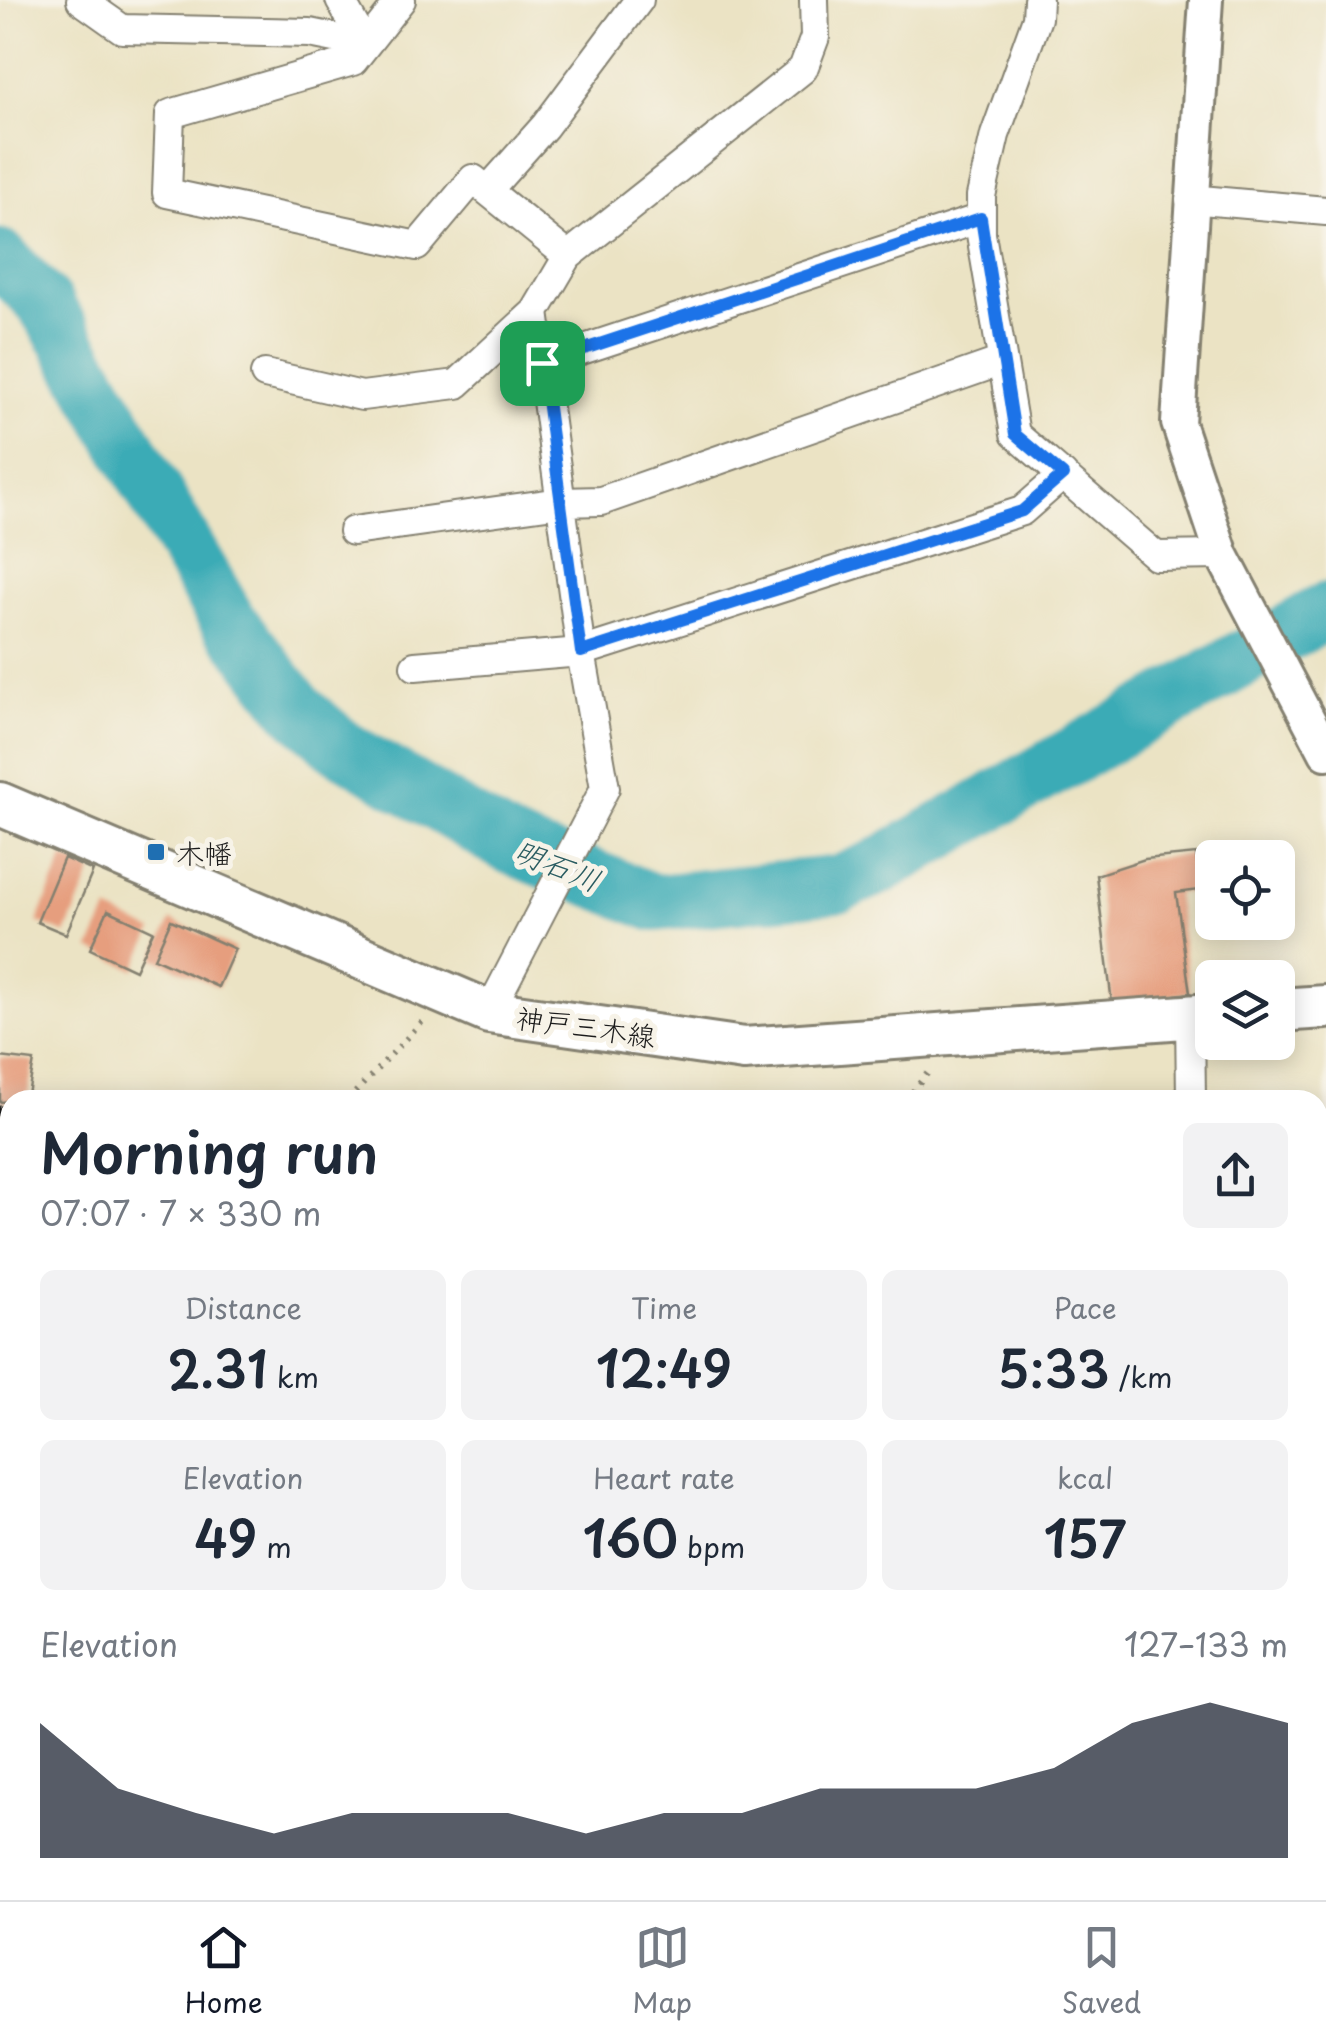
<!DOCTYPE html>
<html lang="en">
<head>
<meta charset="utf-8">
<style>
	:root { --surface:#fff; --page:#f2f2f3; --text:#1f2937; --muted:#747a83; --line:#e0e1e3; --accent:#111827 }
	body { margin:0; font-family:"Playpen Sans","Klee One",sans-serif; background:var(--page); color:var(--text); height:100vh; display:flex; flex-direction:column; font-size:38px; white-space:nowrap }
	* { box-sizing:border-box; margin:0 }
	p { font-size:32px; color:var(--muted) }
	.icon { flex:none; width:55px; height:55px; fill:none; stroke:currentColor; stroke-width:2; stroke-linecap:round; stroke-linejoin:round }
	.map { position:relative; flex:1; overflow:hidden }
	.panel { position:absolute; left:0px; top:1090px; width:1328px; height:810px; display:flex; flex-direction:column; background:var(--surface); border-radius:30px 30px 0 0; box-shadow:0 5px 25px #0003 }
	.panel>* { flex:none }
	.buttons { position:absolute; left:1195px; top:840px; display:grid; gap:20px }
	.buttons a { display:grid; place-items:center; width:100px; height:100px; border-radius:15px; background:var(--surface); box-shadow:0 5px 25px #0003; font-size:50px }
	.pin { position:absolute; display:grid; place-items:center; width:85px; height:85px; color:#fff; margin:-42px; border-radius:20px; box-shadow:0 5px 15px #0006 }
	.round { display:grid; place-items:center; flex:none; width:105px; height:105px; border-radius:15px; background:var(--page) }
	.summary { display:flex; align-items:center; justify-content:space-between; height:170px; padding:0 40px }
	h1 { font-size:55px; font-weight:600; line-height:75px }
	.metrics { display:grid; grid-template-columns:repeat(3,1fr); gap:15px; height:170px; padding:10px 40px }
	.metrics div { display:grid; align-content:center; border-radius:15px; background:var(--page); text-align:center }
	.metrics b { font-size:50px; font-weight:600 }
	.metrics small { font-size:28px; font-weight:400 }
	.metrics p { font-size:28px }
	.chart { height:280px; padding:20px 40px }
	.chart p { display:flex; justify-content:space-between }
	.chart svg { width:100%; height:180px; margin-top:10px; fill:var(--accent); opacity:.7 }
	.tabs { display:flex; justify-content:space-around; align-items:center; height:140px; border-top:2px solid var(--line); background:var(--surface); font-size:28px; color:var(--muted) }
	.tabs a { display:grid; justify-items:center; gap:5px }
	.tabs .on { color:var(--accent) }
	.map>svg:first-child { display:block }
	.forest { fill:#76be85; stroke:#496d50; stroke-width:2.5 }
	.lines { fill:none; stroke-linecap:round; stroke-linejoin:round }
	.river { stroke:#3aabb6; stroke-width:58 }
	.building { fill:#e69e7e }
	.minor-casing { stroke:#848070; stroke-width:32 }
	.tertiary-casing { stroke:#848070; stroke-width:38 }
	.primary-casing { stroke:#848070; stroke-width:48 }
	.path { stroke:#848070; stroke-width:6; stroke-dasharray:2.5 8; stroke-linecap:butt }
	.minor { stroke:#fff; stroke-width:28 }
	.tertiary { stroke:#fff; stroke-width:32 }
	.primary { stroke:#fff; stroke-width:42 }
	.rail-casing { stroke:#1c1c1c; stroke-width:11 }
	.rail { stroke:#f7f3e8; stroke-width:8; stroke-dasharray:22; stroke-linecap:butt }
	.route-casing { stroke:#fff; stroke-width:20 }
	.route { stroke:#1a73e8; stroke-width:12 }
	.poi-dot { fill:#1f6fb2; stroke:#f7f3e8; stroke-width:4 }
	.labels { text-anchor:middle; dominant-baseline:central; stroke-width:10; stroke-linejoin:round; paint-order:stroke }
	.poi-label { font-size:28px; fill:#1c1c1c; stroke:#f7f3e8; text-anchor:start }
	.street-label { font-size:28px; fill:#1c1c1c; stroke:#f7f3e8 }
	.water-label { font-size:30px; font-style:italic; fill:#2a5c61; stroke:#f7f3e8 }
</style>
</head>
<body>
<div class="map">
<svg width="1326" height="1900" viewBox="0 0 1326 1900">
	<rect width="100%" height="100%" fill="#f7f3e8"/>
	<filter id="ink" filterUnits="userSpaceOnUse"><feTurbulence type="fractalNoise" baseFrequency=".01" numOctaves="2"/><feDisplacementMap in="SourceGraphic" scale="20" xChannelSelector="R" yChannelSelector="G"/><feConvolveMatrix kernelMatrix="1 2 1 2 8 2 1 2 1" color-interpolation-filters="sRGB"/></filter>
	<filter id="wash" filterUnits="userSpaceOnUse"><feTurbulence type="fractalNoise" baseFrequency=".0048" numOctaves="4" result="noise"/><feDisplacementMap in="SourceGraphic" scale="40" xChannelSelector="R" yChannelSelector="G"/><feGaussianBlur stdDeviation="2.25" result="paint"/><feColorMatrix in="noise" values="0 0 0 0 0 0 0 0 0 0 0 0 0 0 0 0 0 1.4 0 .05"/><feComposite in="paint" operator="in"/></filter>
	<g filter="url(#wash)">
		<rect width="100%" height="100%" fill="#ebe3c4"/>
		<path class="forest" d="M 0,1363 L 10,1363 L 10,1890 L 1318,1890 L 1318,1581 L 1326,1578 L 1326,1900 L 0,1900 Z"/>
		<g class="lines">
			<path class="river" d="M 0,258 L 44,303 L 65,337 L 228,621 L 298,710 L 341,747 L 509,845 L 655,903 L 839,884 L 878,867 L 1326,611"/>
		</g>
		<g id="blocks">
			<path class="building" d="M 1196,854 L 1200,890 L 1176,893 L 1190,993 L 1112,1003 L 1096,875 L 1145,859 Z
				M 64,858 L 93,871 L 66,934 L 37,922 Z
				M 108,910 L 153,931 L 135,970 L 90,949 Z
				M 171,920 L 235,949 L 218,987 L 154,958 Z
				M 0,1057 L 34,1061 L 27,1100 L 0,1102 Z
				M 0,1291 L 10,1291 L 10,1335 L 0,1335 Z"/>
		</g>
	</g>
	<g filter="url(#ink)">
		<use href="#blocks" fill-opacity="0" stroke="#848070" stroke-width="2.5"/>
		<g class="lines">
			<g class="minor-casing">
				<path id="minor" d="M 81,0 L 122,29 L 310,33 L 365,44
					M 340,0 L 365,44
					M 401,0 L 353,61 L 170,114 L 167,193 L 417,246 L 473,179 L 568,256
					M 1038,0 L 1037,18 L 995,135 L 981,196 L 981,234 L 1015,434 L 1156,556 L 1222,555
					M 488,190 L 545,126 L 639,0
					M 1190,199 L 1326,211
					M 542,363 L 981,218
					M 265,374 L 362,396 L 457,384 L 535,312
					M 353,531 L 561,502 L 601,501 L 1002,361
					M 415,666 L 581,652 L 1022,511 L 1063,475
					M 489,1012 L 605,788 L 581,652 L 535,312 L 568,256 L 803,69 L 815,37 L 814,0
					M 1190,1016 L 1191,1100
					M 1318,1233 L 1326,1244"/>
			</g>
			<g class="tertiary-casing">
				<path id="tertiary" d="M 1206,0 L 1178,423 L 1222,555 L 1326,753"/>
			</g>
			<g class="primary-casing">
				<path id="primary" d="M 0,804 L 489,1012 L 744,1049 L 1212,1015
					M 1278,1010 L 1326,1007"/>
			</g>
			<path class="path" d="M 348,1100 L 422,1022
				M 906,1100 L 930,1070
				M 0,1162 L 10,1163"/>
			<use href="#minor" class="minor"/>
			<use href="#tertiary" class="tertiary"/>
			<use href="#primary" class="primary"/>
			<g class="rail-casing">
				<path id="rail" d="M 0,1111 L 10,1112
					M 0,1133 L 10,1134
					M 1318,1206 L 1326,1205
					M 1318,1224 L 1326,1222"/>
			</g>
			<use href="#rail" class="rail"/>
		</g>
	</g>
	<g class="lines" filter="url(#ink)">
		<g class="route-casing">
			<path id="route" d="M 981,218 L 1015,434 L 1063,475 L 1022,511 L 581,652 L 542,363 Z"/>
		</g>
		<use href="#route" class="route"/>
	</g>
	<rect class="poi-dot" x="146" y="842" width="20" height="20" rx="5"/>
	<g class="labels">
		<g class="poi-label">
			<text x="176" y="852">木幡</text>
		</g>
		<g class="street-label">
			<text transform="translate(586 1026) rotate(8)">神戸三木線</text>
		</g>
		<g class="water-label">
			<text transform="translate(558 864) rotate(22)">明石川</text>
		</g>
	</g>
</svg>
<div class="buttons">
<a><svg class="icon" aria-label="locate" viewBox="0 0 24 24"><circle cx="12" cy="12" r="6"/><path d="M12 2v4M12 18v4M2 12h4M18 12h4"/></svg></a>
<a><svg class="icon" aria-label="layers" viewBox="0 0 24 24"><path d="M12 4l9 5-9 5-9-5zM3 14l9 5 9-5"/></svg></a>
</div>
<div class="pin" style="left:542px;top:363px;background:#1e9e55"><svg class="icon" aria-label="arrive" viewBox="0 0 24 24"><path d="M6 21V4h12l-3 4 3 4H6"/></svg></div>
<section class="panel">
<div class="summary"><div><h1>Morning run</h1><p>07:07 · 7 × 330 m</p></div><a class="round"><svg class="icon" aria-label="share" viewBox="0 0 24 24"><path d="M12 15V3M7 8l5-5 5 5M5 13v7h14v-7"/></svg></a></div>
<div class="metrics">
<div><p>Distance</p><b>2.31<small> km</small></b></div>
<div><p>Time</p><b>12:49</b></div>
<div><p>Pace</p><b>5:33<small> /km</small></b></div>
</div>
<div class="metrics">
<div><p>Elevation</p><b>49<small> m</small></b></div>
<div><p>Heart rate</p><b>160<small> bpm</small></b></div>
<div><p>kcal</p><b>157</b></div>
</div>
<div class="chart"><p><span>Elevation</span>127–133 m</p>
<svg viewBox="0 0 160 44" preserveAspectRatio="none"><path d="M0 44V11L10 27L20 33L30 38L40 33L50 33L60 33L70 38L80 33L90 33L100 27L110 27L120 27L130 22L140 11L150 6L160 11V44z"/></svg>
</div>
</section>
</div>
<nav class="tabs">
<a class="on"><svg class="icon" aria-label="home" viewBox="0 0 24 24"><path d="M3 11l9-7 9 7M6 9v11h12V9"/></svg>Home</a>
<a><svg class="icon" aria-label="map" viewBox="0 0 24 24"><path d="M3 6l6-2 6 2 6-2v14l-6 2-6-2-6 2zM9 4v14M15 6v14"/></svg>Map</a>
<a><svg class="icon" aria-label="saved" viewBox="0 0 24 24"><path d="M7 4h10v16l-5-4-5 4z"/></svg>Saved</a>
</nav>
</body>
</html>
